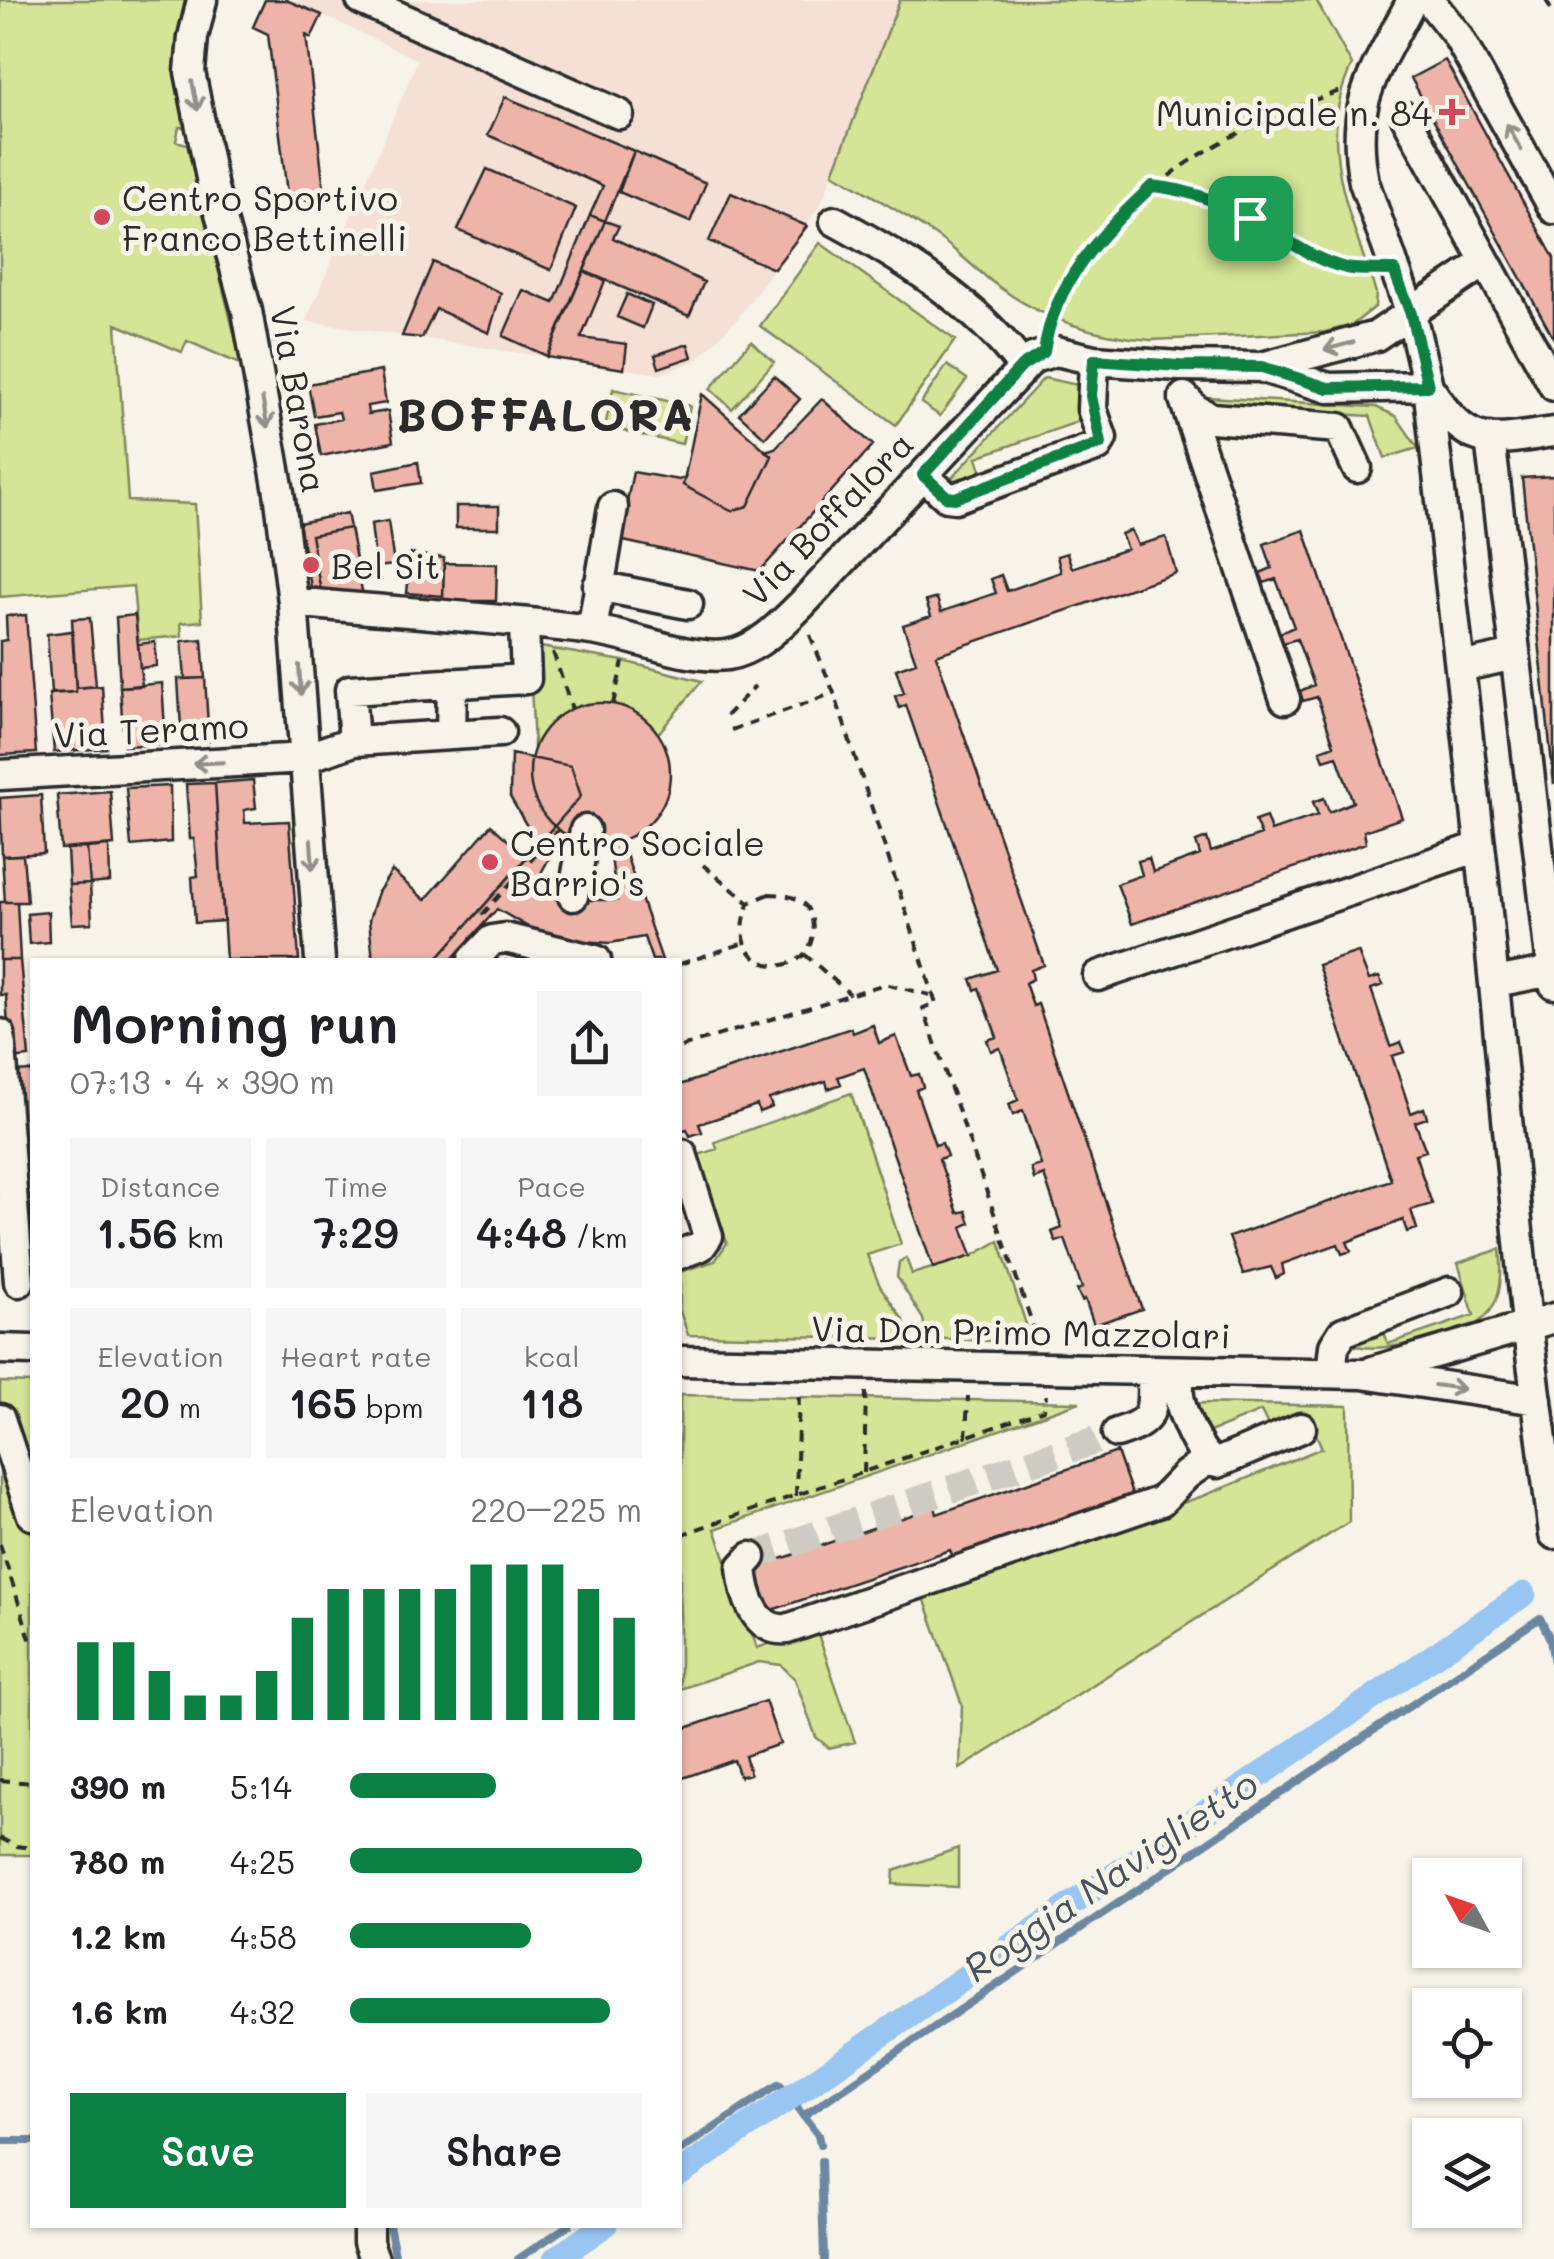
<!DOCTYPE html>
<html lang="en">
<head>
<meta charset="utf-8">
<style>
	:root { --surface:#fff; --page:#f6f6f6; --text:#202124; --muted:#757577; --accent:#0b8043 }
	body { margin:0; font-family:Mali,sans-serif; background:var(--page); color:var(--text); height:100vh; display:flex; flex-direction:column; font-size:38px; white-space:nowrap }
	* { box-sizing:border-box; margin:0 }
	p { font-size:32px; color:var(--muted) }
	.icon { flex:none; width:55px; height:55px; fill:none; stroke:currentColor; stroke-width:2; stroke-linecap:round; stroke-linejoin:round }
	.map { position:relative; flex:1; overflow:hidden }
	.drawer { position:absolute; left:30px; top:958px; width:652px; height:1270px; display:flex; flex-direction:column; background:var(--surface); border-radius:0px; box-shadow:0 2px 8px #0004 }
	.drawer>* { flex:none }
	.needle { width:65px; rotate:310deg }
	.controls { position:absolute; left:1412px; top:1858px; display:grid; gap:20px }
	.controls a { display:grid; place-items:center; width:110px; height:110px; border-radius:0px; background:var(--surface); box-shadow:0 2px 8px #0004; font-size:50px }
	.pin { position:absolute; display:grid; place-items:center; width:85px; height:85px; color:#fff; margin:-42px; border-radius:20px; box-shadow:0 5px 15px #0006 }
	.round { display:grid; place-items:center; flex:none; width:105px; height:105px; border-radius:0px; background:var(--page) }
	.summary { display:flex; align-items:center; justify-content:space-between; height:170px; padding:0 40px }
	h1 { font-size:55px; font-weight:600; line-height:75px }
	.stats { display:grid; grid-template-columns:repeat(3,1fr); gap:15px; height:170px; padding:10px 40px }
	.stats div { display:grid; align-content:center; border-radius:0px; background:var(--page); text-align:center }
	.stats b { font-size:42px; font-weight:600 }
	.stats small { font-size:28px; font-weight:400 }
	.stats p { font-size:28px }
	.chart { height:280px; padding:20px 40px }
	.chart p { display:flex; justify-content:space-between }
	.chart svg { width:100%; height:180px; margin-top:10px; stroke:var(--accent); stroke-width:6 }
	.action { display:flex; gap:20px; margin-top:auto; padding:20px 40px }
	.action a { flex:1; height:115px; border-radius:0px; background:var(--accent); color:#fff; font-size:40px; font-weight:600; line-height:115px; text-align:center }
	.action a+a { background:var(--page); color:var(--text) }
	ul { padding:0 40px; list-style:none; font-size:32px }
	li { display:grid; grid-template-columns:160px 120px 1fr; align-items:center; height:75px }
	li i { height:25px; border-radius:12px; background:var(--accent) }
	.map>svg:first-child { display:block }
	.built { fill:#f4e0d5 }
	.green { fill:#d5e497; stroke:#808861; stroke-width:2.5 }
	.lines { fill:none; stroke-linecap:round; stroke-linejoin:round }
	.stream { stroke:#6c87a2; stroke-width:8 }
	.canal { stroke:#98c5f2; stroke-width:25 }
	.building { fill:#eeb4a9; stroke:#2b2b2b; stroke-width:2.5 }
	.minor-tunnel { stroke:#cecbc2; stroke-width:28; stroke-dasharray:28 14; stroke-linecap:butt }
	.minor-casing { stroke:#2b2b2b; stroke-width:35 }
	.path { stroke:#2b2b2b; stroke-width:4; stroke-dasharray:10 8; stroke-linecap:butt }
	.minor { stroke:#f7f3e8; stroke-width:28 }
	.oneway { stroke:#918f8a }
	.route-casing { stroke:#fff; stroke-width:20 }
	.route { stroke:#0b8043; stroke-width:12 }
	.poi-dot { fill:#d1495b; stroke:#f7f3e8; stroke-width:4 }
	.labels { text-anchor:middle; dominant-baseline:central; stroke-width:10; stroke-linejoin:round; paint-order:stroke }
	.poi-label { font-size:35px; fill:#2b2b2b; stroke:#f7f3e8; text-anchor:start }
	.street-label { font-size:35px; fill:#2b2b2b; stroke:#f7f3e8 }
	.water-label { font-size:38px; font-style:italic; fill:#46525d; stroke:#f7f3e8 }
	.district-label { font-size:45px; font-weight:bold; letter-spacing:2.5px; fill:#2b2b2b; stroke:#f7f3e8 }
</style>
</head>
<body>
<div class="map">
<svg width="1554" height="2259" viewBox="0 0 1554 2259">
	<rect width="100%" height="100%" fill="#f7f3e8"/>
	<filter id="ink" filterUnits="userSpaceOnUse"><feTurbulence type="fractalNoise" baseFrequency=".01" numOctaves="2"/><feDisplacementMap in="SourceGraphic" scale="20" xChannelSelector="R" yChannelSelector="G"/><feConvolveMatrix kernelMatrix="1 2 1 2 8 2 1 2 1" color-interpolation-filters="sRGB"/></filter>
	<g filter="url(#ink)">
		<path class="built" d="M 291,0 L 900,0 L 821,204 L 738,318 L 696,361 L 659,374 L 306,321 L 418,60 Z"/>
		<path class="green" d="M 0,0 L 188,0 C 177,51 178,77 185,127 L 179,127 L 176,141 L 187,144 L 242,365 L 187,341 L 182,352 L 116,324 L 128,501 L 195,504 L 202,621 L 181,623 L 182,636 L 138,640 L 133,586 L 0,597 Z
			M 900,0 L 1316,0 L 1352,65 C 1314,140 1352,220 1376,293 L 1375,307 L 1352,325 L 1325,332 L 1151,340 C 1096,336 1044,320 999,287 C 978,272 960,253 939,238 C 905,214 869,194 833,173 Z
			M 820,243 L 955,340 L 896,425 L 760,326 Z
			M 751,341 L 774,362 L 732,409 L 710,389 Z
			M 947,365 L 967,379 L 940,416 L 921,403 Z
			M 1044,378 L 1078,385 L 1083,420 L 977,457 L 982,473 L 949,481 Z
			M 613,389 L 690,406 L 682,444 L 605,427 Z
			M 1207,397 L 1376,407 L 1396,416 L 1418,448 L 1385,458 L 1370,416 L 1207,406 L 1203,399 Z
			M 529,645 L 623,661 L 702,681 L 657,735 C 622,687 562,697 534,746 Z
			M 851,1093 L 901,1244 L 867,1255 L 880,1286 L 904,1321 L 909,1338 L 688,1335 L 680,1311 L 680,1272 L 715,1261 L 727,1243 L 698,1155 L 717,1149 L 715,1142 Z
			M 999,1241 L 1032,1343 L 927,1338 L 923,1319 L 897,1277 L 899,1262 L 906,1258 L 912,1274 L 972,1256 Z
			M 1500,1249 C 1508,1316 1479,1332 1419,1342 C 1397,1346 1377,1350 1355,1346 L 1362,1339 L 1383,1329 L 1388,1344 L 1474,1315 L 1458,1263 Z
			M 0,1382 L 32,1383 L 32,1855 L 0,1855 Z
			M 680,1395 L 1080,1402 L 715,1529 L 757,1648 L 816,1628 L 855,1742 L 829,1748 L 816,1737 L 795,1679 L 781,1665 L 759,1662 L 680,1689 Z
			M 1194,1403 L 1348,1406 L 1349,1522 L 960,1769 L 962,1705 L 922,1592 L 1203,1496 L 1322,1448 L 1307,1413 L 1268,1425 L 1261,1411 L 1205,1434 Z
			M 958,1848 L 958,1887 L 893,1884 L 894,1871 Z"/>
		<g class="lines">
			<path class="stream" d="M 803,2116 L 1540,1618 L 1550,1639 L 1554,1663
				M 0,2141 L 32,2141
				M 680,2151 L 779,2084 L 818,2135 L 820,2144
				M 821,2161 L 824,2259
				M 389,2225 L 396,2259
				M 518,2259 L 569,2225"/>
			<path class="canal" d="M 680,2173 L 1524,1594
				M 555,2259 L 605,2225"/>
		</g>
		<path class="building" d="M 265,0 L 286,0 L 322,15 L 311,38 L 306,35 L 325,198 L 288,202 L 268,34 L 253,27 Z
			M 1445,60 L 1554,258 L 1554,339 L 1411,78 Z
			M 505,97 L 634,151 L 605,221 L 590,215 L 603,186 L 488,135 Z
			M 634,151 L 706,183 L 690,222 L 619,192 Z
			M 487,169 L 576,208 L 551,270 L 458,230 Z
			M 731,193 L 807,226 L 774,269 L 709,241 Z
			M 590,215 L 605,221 L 547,356 L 503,336 L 523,290 L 554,303 Z
			M 605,221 L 619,226 L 613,238 L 704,282 L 689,316 L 584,271 Z
			M 433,262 L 501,293 L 489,333 L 436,309 L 422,338 L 402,336 Z
			M 584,271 L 605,281 L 581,338 L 627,344 L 624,369 L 547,357 Z
			M 627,294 L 652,305 L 643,328 L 617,317 Z
			M 688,344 L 692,357 L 659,368 L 655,355 Z
			M 381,371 L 386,403 L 367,406 L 368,414 L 388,411 L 393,442 L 321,456 L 315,424 L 341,419 L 339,412 L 314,416 L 308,384 Z
			M 774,376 L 800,399 L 765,438 L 739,414 Z
			M 702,394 L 772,456 L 748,506 L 731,511 L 683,485 Z
			M 822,399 L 873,445 L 760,571 L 619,540 L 633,472 L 679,480 L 685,477 L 683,485 L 731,511 L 748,506 L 772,456 L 765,451 L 775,448 Z
			M 418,462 L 421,483 L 377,490 L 374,471 Z
			M 1554,476 L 1554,784 L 1522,478 Z
			M 456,506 L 499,506 L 499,528 L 456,528 Z
			M 347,513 L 350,528 L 311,535 L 321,592 L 312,592 L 299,523 Z
			M 388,521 L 394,565 L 376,567 L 371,524 Z
			M 350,528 L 363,596 L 321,592 L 311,535 Z
			M 1131,530 L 1138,545 L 1166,537 L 1176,573 L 936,655 L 1044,965 L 1031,970 L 1033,979 L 1025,983 L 1033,1006 L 1038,1004 L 1142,1309 L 1094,1325 L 1085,1299 L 1082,1301 L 1077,1290 L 1082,1288 L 1065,1239 L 1056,1242 L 1052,1232 L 1062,1228 L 1044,1175 L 1034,1179 L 1031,1168 L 1041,1165 L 1023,1111 L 1013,1115 L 1009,1104 L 1018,1100 L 1000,1048 L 991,1051 L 987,1040 L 997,1037 L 979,988 L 975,990 L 971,979 L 997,970 L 906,705 L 899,708 L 895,696 L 904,693 L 896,669 L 916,662 L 903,625 L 931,616 L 926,601 L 937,598 L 941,612 L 996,593 L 991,579 L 1001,575 L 1007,591 L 1061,572 L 1057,556 L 1067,553 L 1072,568 L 1127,549 L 1121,534 Z
			M 1304,530 L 1402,818 L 1364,831 L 1366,843 L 1132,924 L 1117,884 L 1142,875 L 1138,861 L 1149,858 L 1153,872 L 1200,855 L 1196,842 L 1207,838 L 1211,852 L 1261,835 L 1255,821 L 1266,817 L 1271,831 L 1318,815 L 1313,802 L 1324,798 L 1329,812 L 1353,802 L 1337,756 L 1324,760 L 1320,750 L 1334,745 L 1317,697 L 1303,701 L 1300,691 L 1314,685 L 1297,639 L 1283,643 L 1280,633 L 1294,627 L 1276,579 L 1264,583 L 1260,573 L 1272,568 L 1264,544 Z
			M 411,554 L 444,558 L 443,596 L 407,593 Z
			M 444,563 L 497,564 L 496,601 L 443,601 Z
			M 26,615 L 36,753 L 0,755 L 0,641 L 7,640 L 6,616 Z
			M 135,615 L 142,686 L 120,687 L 116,617 Z
			M 90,618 L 96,686 L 76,688 L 72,619 Z
			M 72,631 L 76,692 L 51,693 L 47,634 Z
			M 202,639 L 205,678 L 185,679 L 182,641 Z
			M 155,642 L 156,666 L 140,668 L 138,644 Z
			M 205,678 L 209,741 L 182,743 L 178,679 Z
			M 162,683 L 166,744 L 124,746 L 120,687 Z
			M 102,686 L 106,748 L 54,752 L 49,694 L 76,692 L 76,688 Z
			M530 773a70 70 0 1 1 140 0a70 70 0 1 1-140 0Z
			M 511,754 L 571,766 L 581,796 L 436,960 L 373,960 L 369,920 L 378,892 L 392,871 L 425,900 L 491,825 L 523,854 L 534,838 L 510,797 Z
			M 253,780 L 256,808 L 244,810 L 245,823 L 289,821 L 299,960 L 226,960 L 215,783 Z
			M 215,783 L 224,921 L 195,923 L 192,877 L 198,876 L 194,839 L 190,839 L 186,784 Z
			M 170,786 L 171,842 L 131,846 L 126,788 Z
			M 110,791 L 114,845 L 61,849 L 57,795 Z
			M 41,795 L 44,853 L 2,856 L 0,798 Z
			M 554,826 L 563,833 L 535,884 L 576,900 L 617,900 L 609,843 L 621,840 L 662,960 L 652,960 L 644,937 L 610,943 L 569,940 L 528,927 L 497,909 L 451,960 L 436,960 Z
			M 109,846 L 110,882 L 90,884 L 87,848 Z
			M 87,848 L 90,884 L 69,885 L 67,849 Z
			M 23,855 L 27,902 L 5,902 L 2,856 Z
			M 90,884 L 92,923 L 72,924 L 69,885 Z
			M 0,902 L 17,902 L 20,960 L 0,960 Z
			M 48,912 L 49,942 L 29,944 L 27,914 Z
			M 1358,952 L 1369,980 L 1379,977 L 1383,985 L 1371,989 L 1390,1046 L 1401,1042 L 1405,1052 L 1392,1056 L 1411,1113 L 1424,1108 L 1427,1118 L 1415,1122 L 1426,1151 L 1415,1154 L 1432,1204 L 1411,1210 L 1417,1229 L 1407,1232 L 1403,1220 L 1347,1242 L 1351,1251 L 1342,1254 L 1338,1244 L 1282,1264 L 1284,1274 L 1276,1278 L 1271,1267 L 1243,1274 L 1229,1237 L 1391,1180 L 1318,965 Z
			M 0,960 L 20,960 L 29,1057 L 10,1059 L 6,995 L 0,995 Z
			M 873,1025 L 879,1043 L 896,1036 L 911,1076 L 919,1074 L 923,1087 L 916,1090 L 935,1145 L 942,1143 L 947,1156 L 939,1159 L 958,1213 L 966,1211 L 970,1223 L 962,1227 L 972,1256 L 933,1268 L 864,1068 L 838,1077 L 841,1084 L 828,1089 L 826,1081 L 769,1099 L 772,1107 L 759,1112 L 757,1105 L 699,1124 L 702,1132 L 690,1136 L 687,1129 L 680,1131 L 680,1085 L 851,1028 L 853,1033 Z
			M 32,1071 L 32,1152 L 20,1153 L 14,1072 Z
			M 22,1195 L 32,1195 L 32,1261 L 25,1262 Z
			M 1117,1452 L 1132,1494 L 953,1557 L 950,1550 L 769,1611 L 754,1568 L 935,1507 L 937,1514 Z
			M 765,1701 L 780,1744 L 745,1756 L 750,1774 L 740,1777 L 734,1760 L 680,1779 L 680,1730 Z"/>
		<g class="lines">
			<path class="minor-tunnel" d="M 751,1557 L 1117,1433"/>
			<g class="minor-casing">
				<path id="minor" d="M 202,0 L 193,37 L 190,72 L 213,188 L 247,311 L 279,492 L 293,602 L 320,960
					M 361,0 L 619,114
					M 1412,0 C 1377,70 1348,99 1364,182 L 1411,314 L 1428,386 L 1483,871 L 1527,1324 L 1554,1534
					M 1434,6 L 1457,35 L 1554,209
					M 1406,117 L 1554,386
					M 835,221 C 903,258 976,303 1022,366
					M 1263,368 L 1329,388 L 1428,386
					M 1432,392 C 1470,451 1490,441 1554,432
					M 1184,397 L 1195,409 L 1211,418 L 1339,428 L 1357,468
					M 1184,399 L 1285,699
					M 1490,438 L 1554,984
					M 923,475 L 947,497 L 955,498 L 1098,446 L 1102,438 L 1092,409 L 1094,360
					M 598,586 L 688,604
					M 293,602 C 392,612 493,617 591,630 C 633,635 685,660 727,655 C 756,651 782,624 802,604 L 1033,358 L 1056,351 L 1094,360 L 1179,366 L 1262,367 L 1376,336 L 1484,263
					M 592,630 L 613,507
					M 1460,667 L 1515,655
					M 451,734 L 452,683
					M 354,741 L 350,690 L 526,679 L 524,624
					M 0,775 L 305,758 L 354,741 L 500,732
					M 573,896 L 585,830
					M 473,960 L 492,940 L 505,938 L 596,960
					M 1098,976 L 1479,847
					M 1495,982 L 1552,971
					M 0,1034 L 19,1282
					M 680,1254 L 701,1246 L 708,1236 L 682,1154
					M 0,1349 L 32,1350
					M 680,1361 L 1362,1374 L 1537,1400
					M 1373,1371 L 1554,1318
					M 1180,1372 C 1180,1379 1178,1389 1179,1396 C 1182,1414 1200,1460 1217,1463 L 1301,1428
					M 1331,1373 L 1334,1346 L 1343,1332 L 1449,1292
					M 0,1419 L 32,1515
					M 1117,1433 C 1158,1420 1152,1409 1152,1371
					M 751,1557 L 742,1567 C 744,1594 755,1633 787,1629 L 1161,1501 L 1186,1475 L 1207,1460
					M 368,2225 L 368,2242 L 374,2259"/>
			</g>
			<path class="path" d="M 1546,0 L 1554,15
				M 1152,186 C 1185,189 1220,201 1249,217 C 1288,238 1321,270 1369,269
				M 1047,328 C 1051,304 1068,280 1083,261 C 1149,174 1238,125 1340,91
				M 810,635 L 834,693 L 936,1003 L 923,1008 L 1038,1340
				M 553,652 L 572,709
				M 613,704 L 623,662
				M 726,716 L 755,686
				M 731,730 L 834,693
				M 703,865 L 749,903
				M 769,894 C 788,894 808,898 812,920 C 824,984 718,982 749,903 Z
				M 482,915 L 559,829
				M 804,954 L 850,994
				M 680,964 L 744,943
				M 681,1047 L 885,984 L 930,995
				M 966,1438 L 968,1396
				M 864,1473 L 866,1392
				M 796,1496 L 799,1391
				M 680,1535 L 1044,1410 L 1046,1395
				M 0,1544 L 32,1645
				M 0,1780 L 32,1783
				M 0,1838 L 16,1846 L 32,1848"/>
			<use href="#minor" class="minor"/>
		</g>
		<defs><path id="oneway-shaft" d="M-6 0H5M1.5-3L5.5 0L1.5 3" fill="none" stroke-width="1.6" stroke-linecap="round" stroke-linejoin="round" transform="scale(2.5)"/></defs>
		<g class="oneway">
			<use href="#oneway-shaft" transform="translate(195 96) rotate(79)"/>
			<use href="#oneway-shaft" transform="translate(1514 137) rotate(-119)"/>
			<use href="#oneway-shaft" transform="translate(1339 346) rotate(165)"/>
			<use href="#oneway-shaft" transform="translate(265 413) rotate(80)"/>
			<use href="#oneway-shaft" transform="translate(300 680) rotate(86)"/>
			<use href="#oneway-shaft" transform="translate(208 763) rotate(177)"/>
			<use href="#oneway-shaft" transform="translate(312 855) rotate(86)"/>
			<use href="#oneway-shaft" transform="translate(1449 1387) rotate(8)"/>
		</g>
	</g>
	<g class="lines" filter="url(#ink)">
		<g class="route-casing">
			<path id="route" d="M 1152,186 C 1185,189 1220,202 1249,217 C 1282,235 1309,259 1346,268 C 1361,271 1378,269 1394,270 L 1411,314 L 1428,386 L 1328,388 L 1262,367 L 1179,366 L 1094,360 L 1091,396 L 1101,443 L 955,498 L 947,497 L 923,475 L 1022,366 L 1044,352 C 1054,280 1102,234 1152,186 Z"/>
		</g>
		<use href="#route" class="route"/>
	</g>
	<g class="poi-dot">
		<path d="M1447 97h10v10h10v10h-10v10h-10v-10h-10v-10h10z"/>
		<circle cx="102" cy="217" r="10"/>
		<circle cx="311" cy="565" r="10"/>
		<circle cx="490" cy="862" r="10"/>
	</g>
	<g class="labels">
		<g class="poi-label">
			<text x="1432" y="112" text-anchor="end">Municipale n. 84</text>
			<text x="122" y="197">Centro Sportivo<tspan x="122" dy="40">Franco Bettinelli</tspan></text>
			<text x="331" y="565">Bel Sit</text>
			<text x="510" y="842">Centro Sociale<tspan x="510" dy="40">Barrio's</tspan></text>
		</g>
		<g class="street-label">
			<text transform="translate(300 399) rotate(80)">Via Barona</text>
			<text transform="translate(827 518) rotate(-46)">Via Boffalora</text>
			<text transform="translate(151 729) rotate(-3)">Via Teramo</text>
			<text transform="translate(1021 1331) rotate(1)">Via Don Primo Mazzolari</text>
		</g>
		<g class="water-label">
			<text transform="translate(1110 1875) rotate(-34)">Roggia Naviglietto</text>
		</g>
		<g class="district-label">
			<text x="546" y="413">BOFFALORA</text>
		</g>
	</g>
</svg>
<div class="controls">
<a><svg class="needle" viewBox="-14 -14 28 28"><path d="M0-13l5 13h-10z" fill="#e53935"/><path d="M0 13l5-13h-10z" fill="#757577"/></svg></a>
<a><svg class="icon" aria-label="locate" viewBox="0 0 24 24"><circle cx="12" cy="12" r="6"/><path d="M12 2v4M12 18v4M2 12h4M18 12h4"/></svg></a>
<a><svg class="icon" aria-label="layers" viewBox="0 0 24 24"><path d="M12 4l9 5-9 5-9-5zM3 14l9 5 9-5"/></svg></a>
</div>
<div class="pin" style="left:1250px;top:218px;background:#1e9e55"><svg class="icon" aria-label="arrive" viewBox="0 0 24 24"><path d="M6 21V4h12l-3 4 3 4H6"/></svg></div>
<section class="drawer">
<div class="summary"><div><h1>Morning run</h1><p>07:13 · 4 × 390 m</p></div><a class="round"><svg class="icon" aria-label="share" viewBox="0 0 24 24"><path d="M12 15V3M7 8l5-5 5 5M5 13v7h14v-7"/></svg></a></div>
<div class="stats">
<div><p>Distance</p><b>1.56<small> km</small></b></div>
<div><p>Time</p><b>7:29</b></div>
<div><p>Pace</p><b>4:48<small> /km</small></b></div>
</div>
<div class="stats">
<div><p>Elevation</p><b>20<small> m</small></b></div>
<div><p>Heart rate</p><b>165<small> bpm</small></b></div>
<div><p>kcal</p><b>118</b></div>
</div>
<div class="chart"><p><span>Elevation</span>220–225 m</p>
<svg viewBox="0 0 160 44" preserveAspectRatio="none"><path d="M5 44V25M15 44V25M25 44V32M35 44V38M45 44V38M55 44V32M65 44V19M75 44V12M85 44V12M95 44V12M105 44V12M115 44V6M125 44V6M135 44V6M145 44V12M155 44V19"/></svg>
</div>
<ul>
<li><b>390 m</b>5:14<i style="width:50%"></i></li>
<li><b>780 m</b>4:25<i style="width:100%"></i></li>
<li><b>1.2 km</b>4:58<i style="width:62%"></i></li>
<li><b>1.6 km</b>4:32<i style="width:89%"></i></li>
</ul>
<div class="action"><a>Save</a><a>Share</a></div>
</section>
</div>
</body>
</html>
